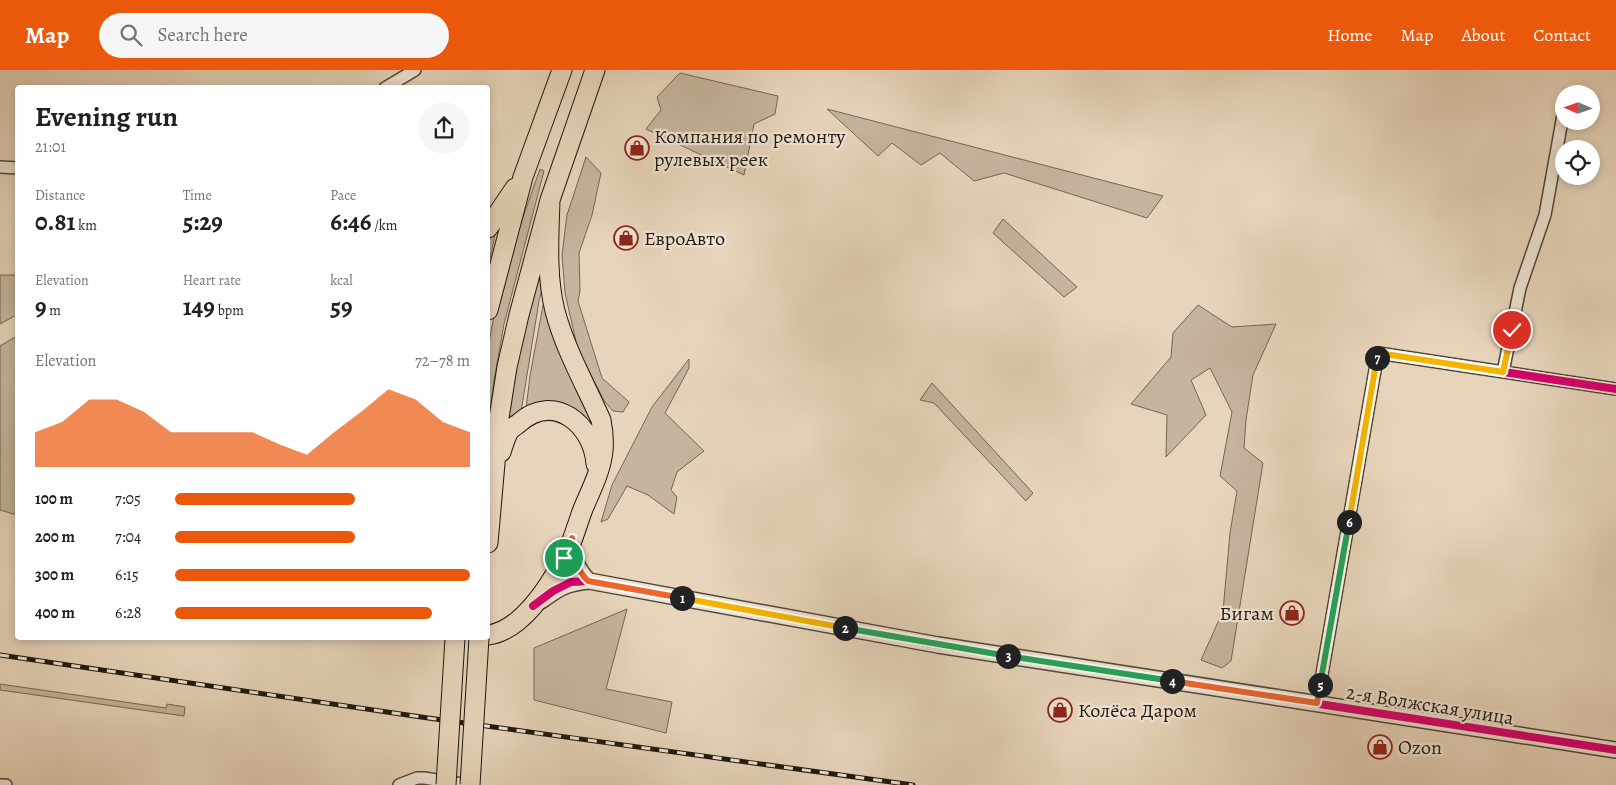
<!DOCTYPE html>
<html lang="en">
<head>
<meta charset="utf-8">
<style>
	:root { --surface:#fff; --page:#f6f6f6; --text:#202124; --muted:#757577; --accent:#ea580c }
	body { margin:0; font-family:Alegreya,serif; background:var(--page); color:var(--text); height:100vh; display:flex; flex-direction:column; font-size:19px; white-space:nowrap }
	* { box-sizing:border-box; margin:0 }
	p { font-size:16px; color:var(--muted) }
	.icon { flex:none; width:28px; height:28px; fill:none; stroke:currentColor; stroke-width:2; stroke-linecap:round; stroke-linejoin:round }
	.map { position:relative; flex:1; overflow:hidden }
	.drawer { position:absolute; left:15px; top:15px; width:475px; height:555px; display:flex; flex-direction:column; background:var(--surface); border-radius:5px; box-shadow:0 2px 8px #0003 }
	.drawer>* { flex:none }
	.needle { width:32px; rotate:272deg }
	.tools { position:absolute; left:1555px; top:15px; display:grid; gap:10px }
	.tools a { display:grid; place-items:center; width:45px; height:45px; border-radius:50%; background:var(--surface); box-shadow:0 2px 8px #0003; font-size:25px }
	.pin { position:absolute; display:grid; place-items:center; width:42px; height:42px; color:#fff; margin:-21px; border:2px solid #fff; border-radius:50%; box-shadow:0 1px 5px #0007 }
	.km { position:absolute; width:25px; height:25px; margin:-12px; border-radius:50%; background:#222; color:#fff; font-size:14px; line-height:25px; text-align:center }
	.round { display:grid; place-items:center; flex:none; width:52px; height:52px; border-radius:26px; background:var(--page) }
	.overview { display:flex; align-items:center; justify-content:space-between; height:85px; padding:0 20px }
	h1 { font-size:28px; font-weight:600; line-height:38px }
	.stats { display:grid; grid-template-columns:repeat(3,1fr); gap:8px; height:85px; padding:5px 20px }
	.stats div { display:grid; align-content:center }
	.stats b { font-size:25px; font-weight:600 }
	.stats small { font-size:14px; font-weight:400 }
	.stats p { font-size:14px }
	.chart { height:140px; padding:10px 20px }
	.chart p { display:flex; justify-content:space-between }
	.chart svg { width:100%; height:90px; margin-top:5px; fill:var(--accent); opacity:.7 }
	ul { padding:0 20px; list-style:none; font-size:16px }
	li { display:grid; grid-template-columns:80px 60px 1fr; align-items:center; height:38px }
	li i { height:12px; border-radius:6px; background:var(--accent) }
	header { display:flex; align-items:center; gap:30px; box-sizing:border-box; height:70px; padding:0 25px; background:var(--accent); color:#fff }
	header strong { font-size:24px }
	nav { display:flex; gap:28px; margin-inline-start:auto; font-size:18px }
	.search { width:350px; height:45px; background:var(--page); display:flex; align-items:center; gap:12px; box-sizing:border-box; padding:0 18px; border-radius:28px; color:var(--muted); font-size:19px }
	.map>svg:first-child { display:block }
	.green { fill:#c5b59d; stroke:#726655 }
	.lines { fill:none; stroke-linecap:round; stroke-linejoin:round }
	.minor-casing { stroke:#504638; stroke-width:14 }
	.tertiary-casing { stroke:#504638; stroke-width:18 }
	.primary-casing { stroke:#1e170d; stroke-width:21 }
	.minor { stroke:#efe4d3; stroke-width:11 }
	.tertiary { stroke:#efe4d3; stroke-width:15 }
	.primary { stroke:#e7d5bb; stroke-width:19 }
	.rail-casing { stroke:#1e170d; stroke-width:5 }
	.rail { stroke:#efe4d3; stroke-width:3; stroke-dasharray:9; stroke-linecap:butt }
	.primary-bridge-casing { stroke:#1e170d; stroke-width:21; stroke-linecap:butt }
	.primary-bridge { stroke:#e7d5bb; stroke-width:19 }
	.cycleway-casing { stroke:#efe4d3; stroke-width:11 }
	.cycleway { stroke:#d6006c; stroke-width:8 }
	.split-1-casing { stroke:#fff; stroke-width:10 }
	.split-2-casing { stroke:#fff; stroke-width:10 }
	.split-3-casing { stroke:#fff; stroke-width:10 }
	.split-4-casing { stroke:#fff; stroke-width:10 }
	.split-5-casing { stroke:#fff; stroke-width:10 }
	.split-6-casing { stroke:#fff; stroke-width:10 }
	.split-7-casing { stroke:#fff; stroke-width:10 }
	.split-8-casing { stroke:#fff; stroke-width:10 }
	.split-1 { stroke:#f0652b; stroke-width:6 }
	.split-2 { stroke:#f5b400; stroke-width:6 }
	.split-3 { stroke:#22a559; stroke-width:6 }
	.split-4 { stroke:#22a559; stroke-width:6 }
	.split-5 { stroke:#f0652b; stroke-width:6 }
	.split-6 { stroke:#22a559; stroke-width:6 }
	.split-7 { stroke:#f5b400; stroke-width:6 }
	.split-8 { stroke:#f5b400; stroke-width:6 }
	.labels { text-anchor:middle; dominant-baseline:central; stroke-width:4.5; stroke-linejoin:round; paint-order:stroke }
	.poi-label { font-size:20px; fill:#1e170d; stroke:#efe4d3; text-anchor:start }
	.street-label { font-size:20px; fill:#1e170d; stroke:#efe4d3 }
</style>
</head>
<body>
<header>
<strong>Map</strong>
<div class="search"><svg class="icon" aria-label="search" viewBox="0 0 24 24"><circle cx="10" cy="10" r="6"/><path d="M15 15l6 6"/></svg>Search here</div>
<nav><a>Home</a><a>Map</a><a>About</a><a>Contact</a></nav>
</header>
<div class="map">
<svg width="1616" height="715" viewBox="0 0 1616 715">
	<rect width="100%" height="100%" fill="#e7d5bb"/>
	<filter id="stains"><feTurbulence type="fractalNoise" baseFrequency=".004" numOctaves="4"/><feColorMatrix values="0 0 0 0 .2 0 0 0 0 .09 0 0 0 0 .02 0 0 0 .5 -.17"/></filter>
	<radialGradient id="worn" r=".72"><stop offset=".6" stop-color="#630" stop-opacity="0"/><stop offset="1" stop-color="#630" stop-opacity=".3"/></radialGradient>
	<path class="green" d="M 680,3 L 778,26 L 775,44 L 754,54 L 744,105 L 646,59 L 661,40 L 657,27 Z
		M 827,39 L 1163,126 L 1147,148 L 1004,103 L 974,111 L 940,83 L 921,95 L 892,73 L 878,86 Z
		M 586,87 L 601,103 L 592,145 L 579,183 L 580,221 L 578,231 L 602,308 L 629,332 L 623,342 L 613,341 L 605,332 L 594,311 L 577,276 L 565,223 L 562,185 L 567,145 Z
		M 540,99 L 544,101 L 504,254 L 494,310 L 488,357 C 488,332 485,305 488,280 C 496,220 520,156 540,99 Z
		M 1003,149 L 1077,217 L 1064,227 L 993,163 Z
		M 496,160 L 488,198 L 488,172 Z
		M 540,183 L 544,211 L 539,231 L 521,342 L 505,351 Z
		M 0,205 L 17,205 L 18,244 L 0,254 Z
		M 546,219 L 586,328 L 596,364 L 526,339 L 530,306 Z
		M 1198,235 L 1232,257 L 1276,254 L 1253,305 L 1246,350 L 1244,378 L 1263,393 L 1231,591 L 1222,598 L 1201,590 L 1223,541 L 1230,463 L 1237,421 L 1220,406 L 1232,342 L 1210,298 L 1191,310 L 1206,345 L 1166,387 L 1167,345 L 1131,334 L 1171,287 L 1173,263 Z
		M 17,266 L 17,445 L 0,440 L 0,276 Z
		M 689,289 L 689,298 L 665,343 L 704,381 L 677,402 L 671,420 L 677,427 L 674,444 L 648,425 L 627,416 L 608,449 L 601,452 L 612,415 L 652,337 Z
		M 932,313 L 1033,423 L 1026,431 L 934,333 L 920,330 Z
		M 627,539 L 606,619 L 672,632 L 666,663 L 534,630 L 534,578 Z
		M 0,614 L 166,638 L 167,634 L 185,637 L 184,646 L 0,620 Z"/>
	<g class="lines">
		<g class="minor-casing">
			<path id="minor" d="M 385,18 L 415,0
				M 0,97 L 18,98
				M 1503,302 L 1520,218 L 1545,145 L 1563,45
				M 1317,633 L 1378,283 L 1616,319
				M 0,715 L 6,715
				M 399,715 L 417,708 L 424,708 L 468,715"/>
		</g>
		<g class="tertiary-casing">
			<path id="tertiary" d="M 572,470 C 572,487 577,500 589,511
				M 541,531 C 559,518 566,513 589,511 L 938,575 L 1616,680"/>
		</g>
		<g class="primary-casing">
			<path id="primary" d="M 488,158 L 515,118
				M 488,240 L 523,107 L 562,0
				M 501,382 C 503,376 505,369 508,363 C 510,359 515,356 519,353 C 554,322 593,354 596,394
				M 488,473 L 499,348 L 507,297 L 519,245 L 550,130 L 595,0
				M 488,565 C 521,561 549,517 564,489 C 572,474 577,455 583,439 C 591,420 601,401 603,381 C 604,370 603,360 601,350 C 585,314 565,279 555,241 C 546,205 549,166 550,130"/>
		</g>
		<use href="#minor" class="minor"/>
		<use href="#tertiary" class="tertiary"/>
		<use href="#primary" class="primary"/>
		<g class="rail-casing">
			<path id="rail" d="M 0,585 L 421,647 L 913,715"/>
		</g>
		<use href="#rail" class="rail"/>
		<g class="primary-bridge-casing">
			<path id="primary-bridge" d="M 446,715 L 455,568
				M 470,715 L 479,568"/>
		</g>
		<use href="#primary-bridge" class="primary-bridge"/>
		<g class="cycleway-casing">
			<path id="cycleway" d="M 533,536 L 553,521 L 571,512 L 589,511 L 938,575 L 1616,680
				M 1317,633 L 1378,283 L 1616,319"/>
		</g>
		<use href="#cycleway" class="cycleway"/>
	</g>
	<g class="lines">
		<g class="split-1-casing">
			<path id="split-1" d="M 564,488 L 572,468 C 572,485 576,499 588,511 L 682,528"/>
		</g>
		<g class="split-2-casing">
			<path id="split-2" d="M 682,528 L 845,558"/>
		</g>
		<g class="split-3-casing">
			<path id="split-3" d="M 845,558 L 1008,586"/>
		</g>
		<g class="split-4-casing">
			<path id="split-4" d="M 1008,586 L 1172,611"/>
		</g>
		<g class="split-5-casing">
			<path id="split-5" d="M 1172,611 L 1317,633 L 1320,615"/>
		</g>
		<g class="split-6-casing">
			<path id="split-6" d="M 1320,615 L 1349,452"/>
		</g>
		<g class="split-7-casing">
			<path id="split-7" d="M 1349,452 L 1377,288"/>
		</g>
		<g class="split-8-casing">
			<path id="split-8" d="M 1377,288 L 1378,283 L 1503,302 L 1512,260"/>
		</g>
		<use href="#split-1" class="split-1"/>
		<use href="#split-2" class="split-2"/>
		<use href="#split-3" class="split-3"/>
		<use href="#split-4" class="split-4"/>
		<use href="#split-5" class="split-5"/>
		<use href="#split-6" class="split-6"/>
		<use href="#split-7" class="split-7"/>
		<use href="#split-8" class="split-8"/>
	</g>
	<defs>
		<g id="shop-ring" transform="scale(1.25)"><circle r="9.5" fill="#efe4d3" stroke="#8f2418" stroke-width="1.5"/><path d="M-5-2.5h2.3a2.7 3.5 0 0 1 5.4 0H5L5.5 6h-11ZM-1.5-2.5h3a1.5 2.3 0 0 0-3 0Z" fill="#8f2418"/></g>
	</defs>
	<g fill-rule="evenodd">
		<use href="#shop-ring" x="637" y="78"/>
		<use href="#shop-ring" x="626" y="168"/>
		<use href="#shop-ring" x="1292" y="543"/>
		<use href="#shop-ring" x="1060" y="640"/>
		<use href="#shop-ring" x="1380" y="677"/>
	</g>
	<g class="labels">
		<g class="poi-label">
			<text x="654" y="66">Компания по ремонту<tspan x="654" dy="23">рулевых реек</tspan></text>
			<text x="644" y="168">ЕвроАвто</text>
			<text x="1274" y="543" text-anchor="end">Бигам</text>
			<text x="1078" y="640">Колёса Даром</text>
			<text x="1398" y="677">Ozon</text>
		</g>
		<g class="street-label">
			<text transform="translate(1430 635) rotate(9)">2-я Волжская улица</text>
		</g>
	</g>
	<rect width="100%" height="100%" filter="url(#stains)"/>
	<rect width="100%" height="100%" fill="url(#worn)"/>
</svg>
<div class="tools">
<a><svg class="needle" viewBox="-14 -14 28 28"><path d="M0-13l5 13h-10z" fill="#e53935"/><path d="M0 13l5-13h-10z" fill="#757577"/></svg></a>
<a><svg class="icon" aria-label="locate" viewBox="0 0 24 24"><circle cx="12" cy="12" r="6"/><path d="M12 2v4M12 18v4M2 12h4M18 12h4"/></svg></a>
</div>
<div class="pin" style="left:564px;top:488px;background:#1e9e55"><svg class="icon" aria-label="arrive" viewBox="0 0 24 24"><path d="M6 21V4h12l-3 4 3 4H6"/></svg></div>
<div class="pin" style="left:1512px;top:260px;background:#d93025"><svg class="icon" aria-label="check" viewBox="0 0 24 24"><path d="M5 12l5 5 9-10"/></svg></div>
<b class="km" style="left:682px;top:528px">1</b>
<b class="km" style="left:845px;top:558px">2</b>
<b class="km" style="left:1008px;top:586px">3</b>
<b class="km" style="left:1172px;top:611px">4</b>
<b class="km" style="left:1320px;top:615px">5</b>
<b class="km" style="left:1349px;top:452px">6</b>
<b class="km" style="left:1377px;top:288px">7</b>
<section class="drawer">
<div class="overview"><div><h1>Evening run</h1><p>21:01</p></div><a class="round"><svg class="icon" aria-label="share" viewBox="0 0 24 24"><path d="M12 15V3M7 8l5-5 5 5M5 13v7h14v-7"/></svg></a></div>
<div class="stats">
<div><p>Distance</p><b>0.81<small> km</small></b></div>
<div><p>Time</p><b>5:29</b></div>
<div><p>Pace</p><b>6:46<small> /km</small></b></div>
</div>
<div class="stats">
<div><p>Elevation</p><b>9<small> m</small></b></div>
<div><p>Heart rate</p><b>149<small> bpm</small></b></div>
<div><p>kcal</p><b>59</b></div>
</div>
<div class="chart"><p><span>Elevation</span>72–78 m</p>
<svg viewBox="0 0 160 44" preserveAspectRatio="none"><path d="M0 44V27L10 22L20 11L30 11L40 17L50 27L60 27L70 27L80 27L90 33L100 38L110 27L120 17L130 6L140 11L150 22L160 27V44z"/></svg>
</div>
<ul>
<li><b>100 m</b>7:05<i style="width:61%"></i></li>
<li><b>200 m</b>7:04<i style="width:61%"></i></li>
<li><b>300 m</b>6:15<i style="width:100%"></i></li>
<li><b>400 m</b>6:28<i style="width:87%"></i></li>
</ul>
</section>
</div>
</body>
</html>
